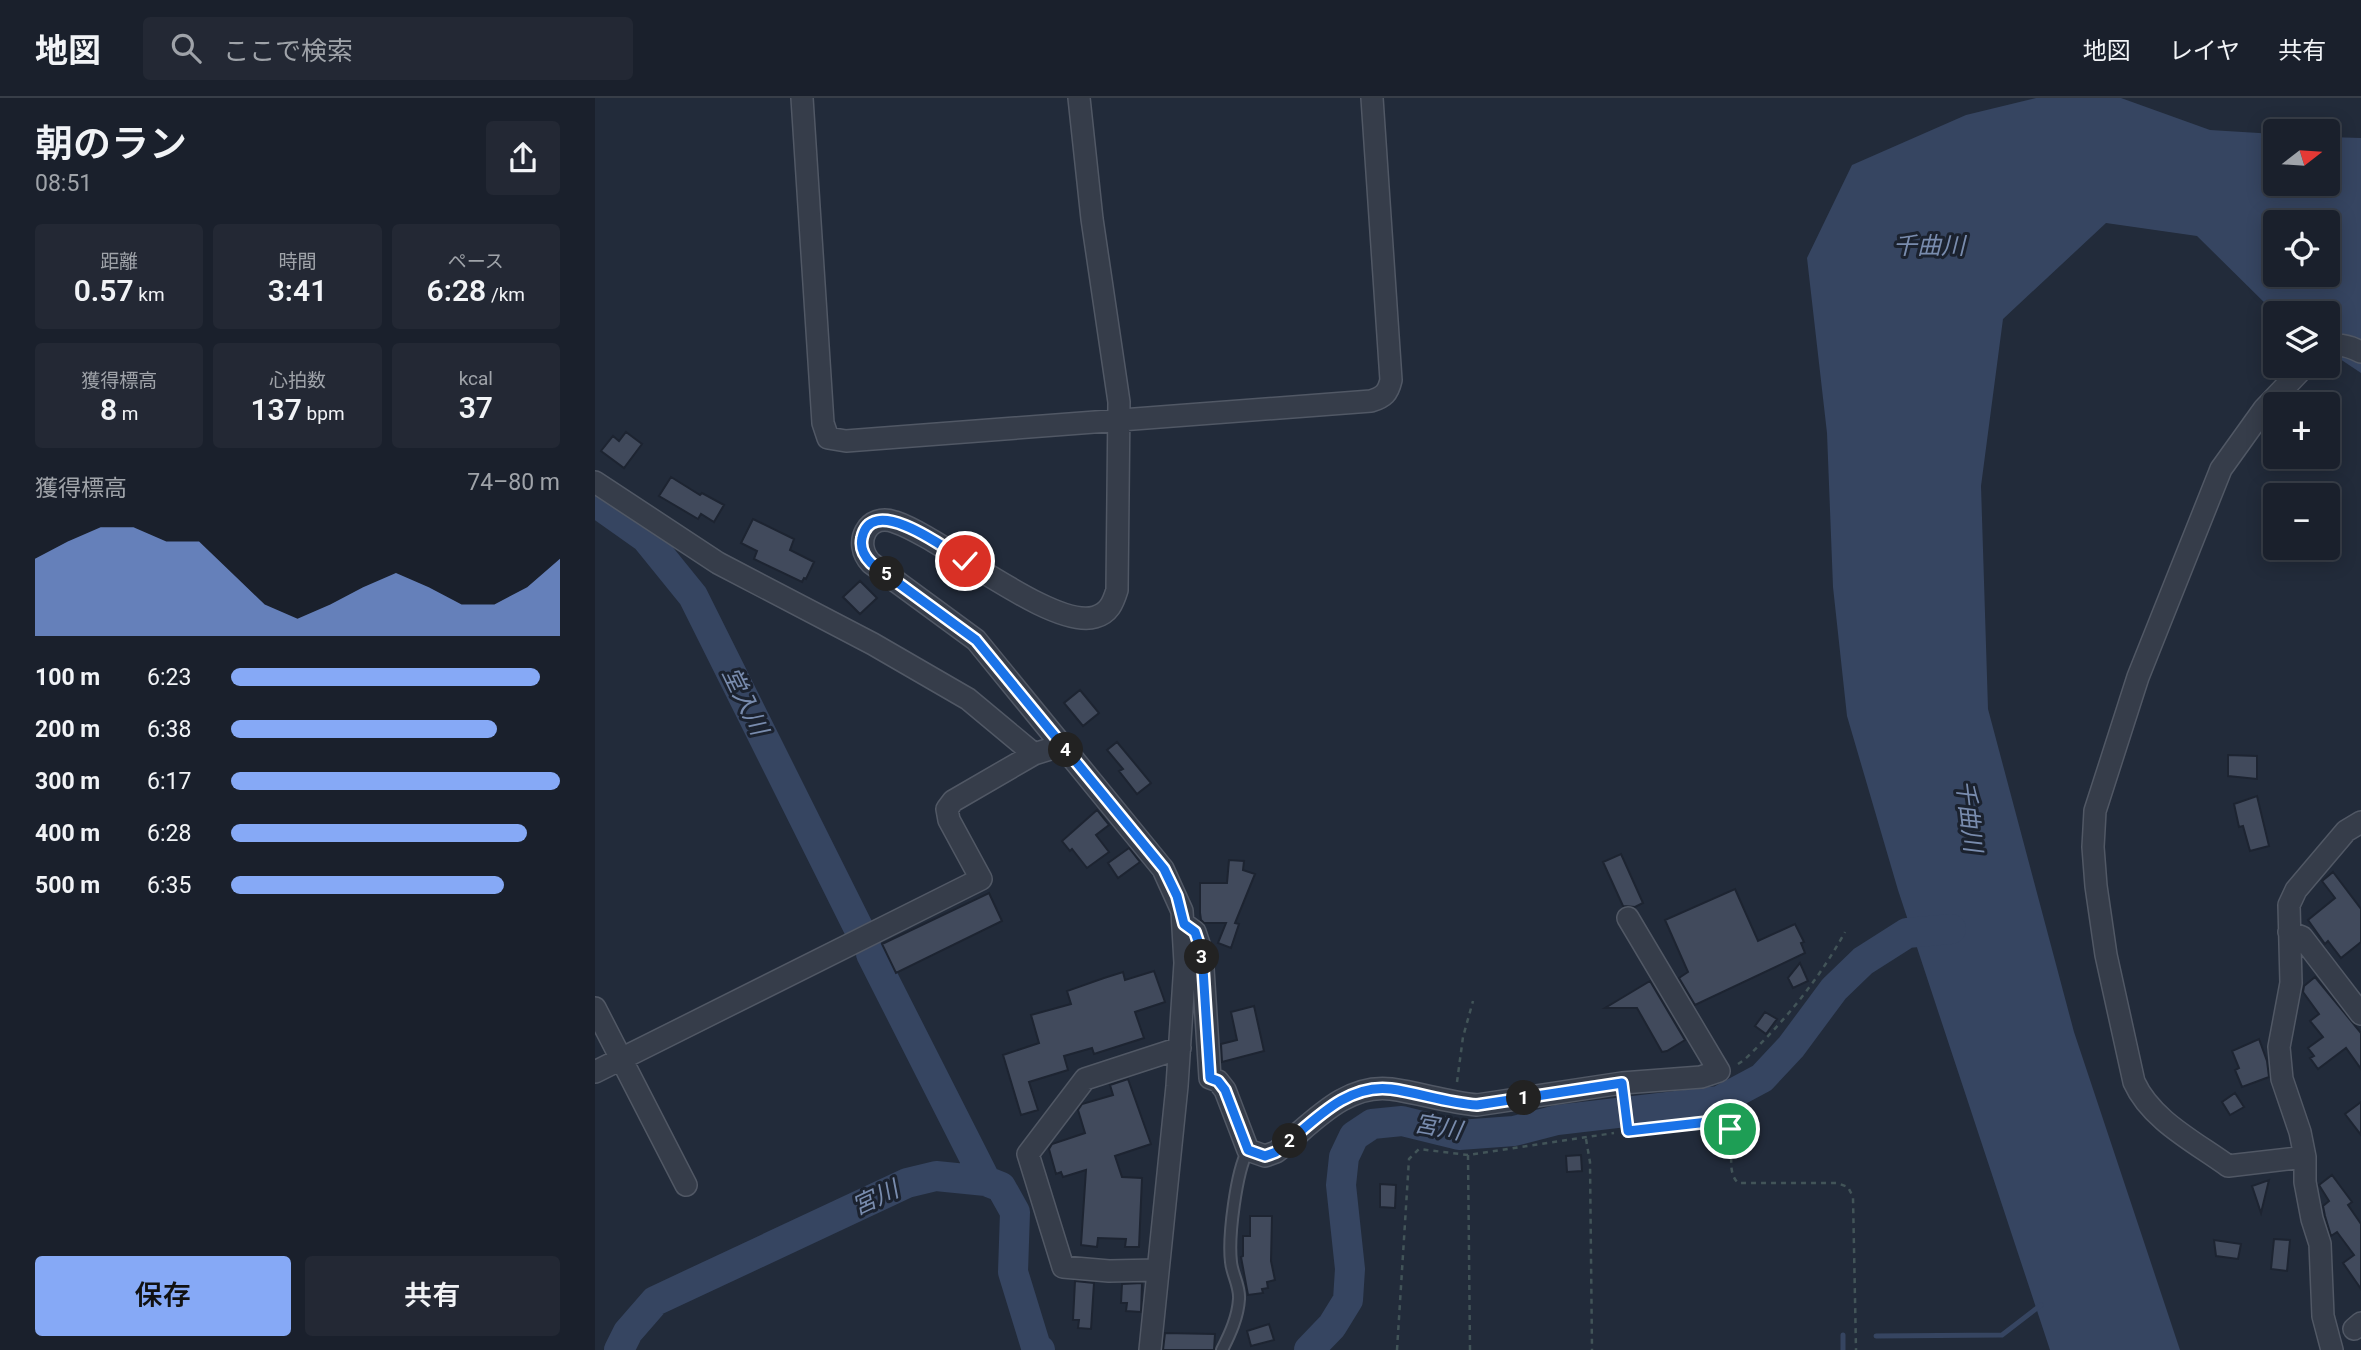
<!DOCTYPE html>
<html lang="ja">
<head>
<meta charset="utf-8">
<style>
	:root { --surface:#1a202c; --page:#232834; --text:#f1f3f6; --muted:#9fa3a9; --line:#383e48; --accent:#86a9f6 }
	body { margin:0; font-family:Roboto,"Noto Sans JP",sans-serif; background:var(--page); color:var(--text); height:100vh; display:flex; flex-direction:column; font-size:26px; white-space:nowrap }
	* { box-sizing:border-box; margin:0 }
	p { font-size:23px; color:var(--muted) }
	.icon { flex:none; width:38px; height:38px; fill:none; stroke:currentColor; stroke-width:2; stroke-linecap:round; stroke-linejoin:round }
	.map { position:relative; flex:1; overflow:hidden }
	.drawer { display:flex; flex-direction:column; background:var(--surface); width:595px }
	.drawer>* { flex:none }
	.needle { width:46px; rotate:73deg }
	.controls { position:absolute; left:1668px; top:21px; display:grid; gap:14px }
	.controls a { display:grid; place-items:center; width:77px; height:77px; border-radius:7px; background:var(--surface); box-shadow:0 4px 18px #0003,0 0 0 2px var(--line); font-size:35px }
	.pin { position:absolute; display:grid; place-items:center; width:60px; height:60px; color:#fff; margin:-30px; border:4px solid #fff; border-radius:50%; box-shadow:0 2px 7px #0007 }
	.km { position:absolute; width:35px; height:35px; margin:-18px; border-radius:50%; background:#222; color:#fff; font-size:19px; line-height:35px; text-align:center }
	.round { display:grid; place-items:center; flex:none; width:74px; height:74px; border-radius:7px; background:var(--page) }
	.head { display:flex; align-items:center; justify-content:space-between; height:119px; padding:0 35px }
	h1 { font-size:38px; font-weight:600; line-height:52px }
	.metrics { display:grid; grid-template-columns:repeat(3,1fr); gap:10px; height:119px; padding:7px 35px }
	.metrics div { display:grid; align-content:center; border-radius:7px; background:var(--page); text-align:center }
	.metrics b { font-size:30px; font-weight:600 }
	.metrics small { font-size:19px; font-weight:400 }
	.metrics p { font-size:19px }
	.chart { height:196px; padding:14px 35px }
	.chart p { display:flex; justify-content:space-between }
	.chart svg { width:100%; height:126px; margin-top:7px; fill:var(--accent); opacity:.7 }
	.action { display:flex; gap:14px; margin-top:auto; padding:14px 35px }
	.action a { flex:1; height:80px; border-radius:7px; background:var(--accent); color:#111; font-size:28px; font-weight:600; line-height:80px; text-align:center }
	.action a+a { background:var(--page); color:var(--text) }
	ul { padding:0 35px; list-style:none; font-size:23px }
	li { display:grid; grid-template-columns:112px 84px 1fr; align-items:center; height:52px }
	li i { height:18px; border-radius:9px; background:var(--accent) }
	header { display:flex; align-items:center; gap:42px; box-sizing:border-box; height:98px; padding:0 35px; background:var(--surface); border-bottom:2px solid var(--line) }
	header strong { font-size:33px }
	nav { display:flex; gap:38px; margin-inline-start:auto; font-size:24px }
	.search { width:490px; height:63px; background:var(--page); display:flex; align-items:center; gap:18px; box-sizing:border-box; padding:0 24px; border-radius:7px; color:var(--muted); font-size:26px }
	main { display:flex; flex:1; min-height:0 }
	.map>svg:first-child { display:block }
	.water { fill:#364561; fill-rule:evenodd }
	.lines { fill:none; stroke-linecap:round; stroke-linejoin:round }
	.stream { stroke:#364561; stroke-width:5 }
	.river { stroke:#364561; stroke-width:30 }
	.building { fill:#414a5c; stroke:#1d2431; stroke-width:2 }
	.lane-casing { stroke:#515865; stroke-width:14 }
	.street-casing { stroke:#515865; stroke-width:24 }
	.path { stroke:#425458; stroke-width:2.5; stroke-dasharray:5 5; stroke-linecap:butt }
	.lane { stroke:#363d4a; stroke-width:10 }
	.street { stroke:#363d4a; stroke-width:21 }
	.route-casing { stroke:#fff; stroke-width:14 }
	.route { stroke:#1a73e8; stroke-width:9 }
	.labels { text-anchor:middle; dominant-baseline:central; stroke-width:6; stroke-linejoin:round; paint-order:stroke }
	.water-label { font-size:24px; font-style:italic; fill:#798cae; stroke:#1b222f }
</style>
</head>
<body>
<header>
<strong>地図</strong>
<div class="search"><svg class="icon" aria-label="search" viewBox="0 0 24 24"><circle cx="10" cy="10" r="6"/><path d="M15 15l6 6"/></svg>ここで検索</div>
<nav><a>地図</a><a>レイヤ</a><a>共有</a></nav>
</header>
<main>
<section class="drawer">
<div class="head"><div><h1>朝のラン</h1><p>08:51</p></div><a class="round"><svg class="icon" aria-label="share" viewBox="0 0 24 24"><path d="M12 15V3M7 8l5-5 5 5M5 13v7h14v-7"/></svg></a></div>
<div class="metrics">
<div><p>距離</p><b>0.57<small> km</small></b></div>
<div><p>時間</p><b>3:41</b></div>
<div><p>ペース</p><b>6:28<small> /km</small></b></div>
</div>
<div class="metrics">
<div><p>獲得標高</p><b>8<small> m</small></b></div>
<div><p>心拍数</p><b>137<small> bpm</small></b></div>
<div><p>kcal</p><b>37</b></div>
</div>
<div class="chart"><p><span>獲得標高</span>74–80 m</p>
<svg viewBox="0 0 160 44" preserveAspectRatio="none"><path d="M0 44V17L10 11L20 6L30 6L40 11L50 11L60 22L70 33L80 38L90 33L100 27L110 22L120 27L130 33L140 33L150 27L160 17V44z"/></svg>
</div>
<ul>
<li><b>100 m</b>6:23<i style="width:94%"></i></li>
<li><b>200 m</b>6:38<i style="width:81%"></i></li>
<li><b>300 m</b>6:17<i style="width:100%"></i></li>
<li><b>400 m</b>6:28<i style="width:90%"></i></li>
<li><b>500 m</b>6:35<i style="width:83%"></i></li>
</ul>
<div class="action"><a>保存</a><a>共有</a></div>
</section>
<div class="map">
<svg width="1766" height="1252" viewBox="0 0 1766 1252">
	<rect width="100%" height="100%" fill="#222b3a"/>
	<path class="water" d="M 1441,0 L 1526,0 L 1615,32 L 1680,36 L 1680,86 L 1732,86 L 1733,39 L 1766,40 L 1766,275 L 1733,253 L 1732,215 L 1680,215 L 1602,138 L 1511,125 L 1408,221 L 1386,388 L 1393,611 L 1479,934 L 1585,1252 L 1455,1252 L 1303,792 L 1252,618 L 1238,489 L 1232,335 L 1212,160 L 1257,67 L 1371,17 ZM 1680,124 L 1732,124 L 1732,177 L 1680,177 Z"/>
	<g class="lines">
		<path class="stream" d="M 1248,1237 L 1248,1252
			M 1281,1238 L 1407,1237 L 1446,1207"/>
		<path class="river" d="M 0,404 L 51,440 L 98,498 L 264,831
			M 276,856 L 391,1083
			M 24,1252 L 33,1234 L 60,1203 L 312,1085 L 341,1078 L 391,1083 L 406,1089 L 420,1114 L 418,1174 L 441,1249 L 445,1252
			M 714,1252 L 737,1228 L 753,1202 L 755,1171 L 746,1087 L 749,1059 L 759,1038 L 777,1026 L 807,1023 L 864,1037 L 919,1033 L 962,1022 L 1124,1003 L 1167,980 L 1196,949 L 1239,891 L 1268,863 L 1312,835 L 1356,831"/>
	</g>
	<path class="building" d="M 31,334 L 47,346 L 29,370 L 6,353 L 18,338 L 24,343 Z
		M 76,379 L 105,397 L 107,395 L 129,407 L 119,424 L 106,416 L 103,421 L 64,398 Z
		M 158,421 L 199,441 L 195,452 L 219,464 L 211,481 L 209,480 L 207,484 L 159,461 L 162,453 L 146,445 Z
		M 265,483 L 282,500 L 265,516 L 248,499 Z
		M 485,592 L 504,615 L 488,628 L 469,605 Z
		M 522,644 L 556,685 L 542,696 L 524,673 L 528,671 L 512,652 Z
		M 1633,657 L 1662,658 L 1662,681 L 1633,678 Z
		M 1662,698 L 1674,748 L 1655,753 L 1648,728 L 1644,729 L 1639,706 Z
		M 502,712 L 514,727 L 501,737 L 514,754 L 492,770 L 477,751 L 475,753 L 467,743 Z
		M 534,750 L 545,764 L 523,780 L 513,765 Z
		M 1026,756 L 1048,805 L 1040,809 L 1028,808 L 1008,764 Z
		M 634,762 L 649,763 L 648,772 L 660,776 L 640,825 L 644,826 L 636,850 L 623,845 L 631,825 L 609,825 L 606,822 L 605,815 L 605,785 L 632,785 Z
		M 1738,774 L 1766,811 L 1766,844 L 1746,860 L 1733,843 L 1730,846 L 1713,822 L 1740,800 L 1727,783 Z
		M 1140,791 L 1163,843 L 1200,826 L 1209,844 L 1206,845 L 1210,855 L 1100,907 L 1084,880 L 1093,874 L 1070,822 Z
		M 394,795 L 407,823 L 301,875 L 287,846 Z
		M 1205,865 L 1213,883 L 1198,890 L 1193,880 Z
		M 559,873 L 570,904 L 540,914 L 549,940 L 499,956 L 497,950 L 469,958 L 473,972 L 434,984 L 443,1012 L 426,1017 L 408,957 L 444,945 L 436,917 L 476,906 L 472,893 L 509,880 L 528,874 L 530,882 Z
		M 1720,879 L 1766,935 L 1766,971 L 1751,950 L 1723,971 L 1715,960 L 1719,958 L 1713,950 L 1728,939 L 1715,923 L 1724,916 L 1708,894 L 1709,888 Z
		M 1055,883 L 1090,942 L 1072,953 L 1067,954 L 1042,910 L 1010,910 Z
		M 659,908 L 669,953 L 627,964 L 626,946 L 642,942 L 636,914 Z
		M 1170,914 L 1182,921 L 1171,936 L 1160,928 Z
		M 1664,941 L 1672,963 L 1674,979 L 1647,989 L 1640,972 L 1644,970 L 1637,953 Z
		M 533,981 L 556,1046 L 520,1058 L 527,1079 L 547,1080 L 544,1149 L 530,1149 L 531,1141 L 503,1140 L 502,1149 L 486,1147 L 491,1072 L 468,1079 L 466,1074 L 461,1076 L 454,1051 L 457,1046 L 490,1035 L 483,1012 L 487,1006 L 518,997 L 515,987 Z
		M 1640,995 L 1649,1009 L 1635,1017 L 1627,1004 Z
		M 1766,1004 L 1766,1037 L 1750,1016 Z
		M 986,1057 L 987,1073 L 972,1074 L 971,1058 Z
		M 1737,1077 L 1757,1104 L 1753,1107 L 1766,1126 L 1766,1191 L 1748,1165 L 1759,1157 L 1742,1134 L 1736,1138 L 1730,1118 L 1728,1108 L 1734,1103 L 1724,1087 Z
		M 1674,1082 L 1666,1115 L 1657,1088 Z
		M 785,1086 L 801,1087 L 800,1110 L 785,1109 Z
		M 655,1118 L 677,1118 L 676,1163 L 680,1182 L 672,1184 L 673,1190 L 667,1191 L 668,1195 L 653,1197 L 646,1159 L 648,1158 L 648,1138 L 655,1138 Z
		M 1679,1141 L 1695,1142 L 1692,1173 L 1676,1171 Z
		M 1619,1142 L 1646,1146 L 1643,1161 L 1621,1158 Z
		M 480,1183 L 499,1185 L 496,1231 L 483,1230 L 484,1222 L 478,1222 Z
		M 547,1185 L 546,1214 L 531,1213 L 532,1205 L 526,1205 L 527,1186 Z
		M 674,1226 L 679,1242 L 656,1248 L 652,1233 Z
		M 570,1235 L 620,1236 L 619,1252 L 568,1252 Z"/>
	<g class="lines">
		<g class="lane-casing">
			<path id="lane" d="M 1027,985 L 1033,1033
				M 627,1252 C 635,1236 643,1219 644,1201 C 645,1188 637,1176 636,1164 C 633,1139 641,1074 653,1052"/>
		</g>
		<g class="street-casing">
			<path id="street" d="M 207,0 L 228,325 L 233,340 L 251,343 L 776,303 C 789,299 793,295 796,282 L 777,0
				M 484,0 L 497,121 L 524,304 L 522,492 C 518,505 514,515 500,519 C 457,532 346,439 300,424 C 273,414 257,445 276,465 L 381,542 L 568,771 L 587,813 L 590,865 L 582,988 L 555,1252
				M 1732,250 C 1743,244 1756,249 1766,254
				M 0,384 L 123,465 L 278,546 L 373,601 L 439,656
				M 589,826 L 600,834 L 607,855 L 615,980 L 623,983 L 630,992 L 653,1052 L 670,1058 L 681,1054 C 715,1028 749,985 796,991 C 825,995 852,1004 882,1007 L 1027,985 L 1106,979 L 1124,973 L 1033,820
				M 1694,834 L 1707,839 L 1766,916
				M 0,910 L 91,1087
				M 0,974 L 386,781 L 354,722 L 352,711 L 358,703 L 439,656 L 468,647
				M 1710,1059 L 1633,1068 C 1600,1044 1556,1022 1539,984 L 1511,857 L 1501,788 L 1498,749 L 1500,713 L 1543,579 L 1626,371 L 1669,311 L 1710,268
				M 563,1172 L 514,1173 L 468,1169 L 433,1056 L 490,981 L 585,950
				M 1759,1231 L 1766,1225
				M 1737,1252 L 1728,1218 L 1725,1146 L 1717,1121 L 1710,1084 L 1710,1059 L 1705,1034 L 1687,981 L 1684,949 L 1696,885 L 1694,807 L 1701,792 L 1751,733 L 1766,724"/>
		</g>
		<path class="path" d="M 1143,966 L 1149,962 C 1189,924 1223,883 1250,834
			M 862,984 L 868,939 L 878,903
			M 1046,1031 L 1127,1024 C 1147,1038 1127,1069 1143,1085 L 1242,1085 L 1253,1089 L 1258,1099 L 1261,1252
			M 991,1041 L 995,1064 L 997,1252
			M 873,1057 L 875,1252
			M 802,1252 L 814,1061 L 824,1051 L 873,1057 L 1019,1035"/>
		<use href="#lane" class="lane"/>
		<use href="#street" class="street"/>
	</g>
	<g class="lines">
		<g class="route-casing">
			<path id="route" d="M 370,463 C 352,451 276,394 267,440 C 265,449 269,458 276,465 L 381,542 L 569,771 L 582,798 L 589,826 L 600,834 L 607,855 L 615,980 L 623,983 L 630,992 L 653,1052 L 670,1058 L 681,1054 C 715,1028 749,985 796,991 C 825,995 852,1005 882,1007 L 1027,985 L 1033,1033 L 1122,1023 L 1131,1026 L 1135,1031"/>
		</g>
		<use href="#route" class="route"/>
	</g>
	<g class="labels">
		<g class="water-label">
			<text x="1334" y="148">千曲川</text>
			<text transform="translate(150 603) rotate(64)">堂入川</text>
			<text transform="translate(1374 718) rotate(83)">千曲川</text>
			<text transform="translate(843 1029) rotate(10)">宮川</text>
			<text transform="translate(280 1100) rotate(-25)">宮川</text>
		</g>
	</g>
</svg>
<div class="controls">
<a><svg class="needle" viewBox="-14 -14 28 28"><path d="M0-13l5 13h-10z" fill="#e53935"/><path d="M0 13l5-13h-10z" fill="#9fa3a9"/></svg></a>
<a><svg class="icon" aria-label="locate" viewBox="0 0 24 24"><circle cx="12" cy="12" r="6"/><path d="M12 2v4M12 18v4M2 12h4M18 12h4"/></svg></a>
<a><svg class="icon" aria-label="layers" viewBox="0 0 24 24"><path d="M12 4l9 5-9 5-9-5zM3 14l9 5 9-5"/></svg></a>
<a>+</a>
<a>−</a>
</div>
<div class="pin" style="left:1135px;top:1031px;background:#1e9e55"><svg class="icon" aria-label="arrive" viewBox="0 0 24 24"><path d="M6 21V4h12l-3 4 3 4H6"/></svg></div>
<div class="pin" style="left:370px;top:463px;background:#d93025"><svg class="icon" aria-label="check" viewBox="0 0 24 24"><path d="M5 12l5 5 9-10"/></svg></div>
<b class="km" style="left:929px;top:1000px">1</b>
<b class="km" style="left:695px;top:1043px">2</b>
<b class="km" style="left:607px;top:859px">3</b>
<b class="km" style="left:471px;top:652px">4</b>
<b class="km" style="left:292px;top:476px">5</b>
</div>
</main>
</body>
</html>
